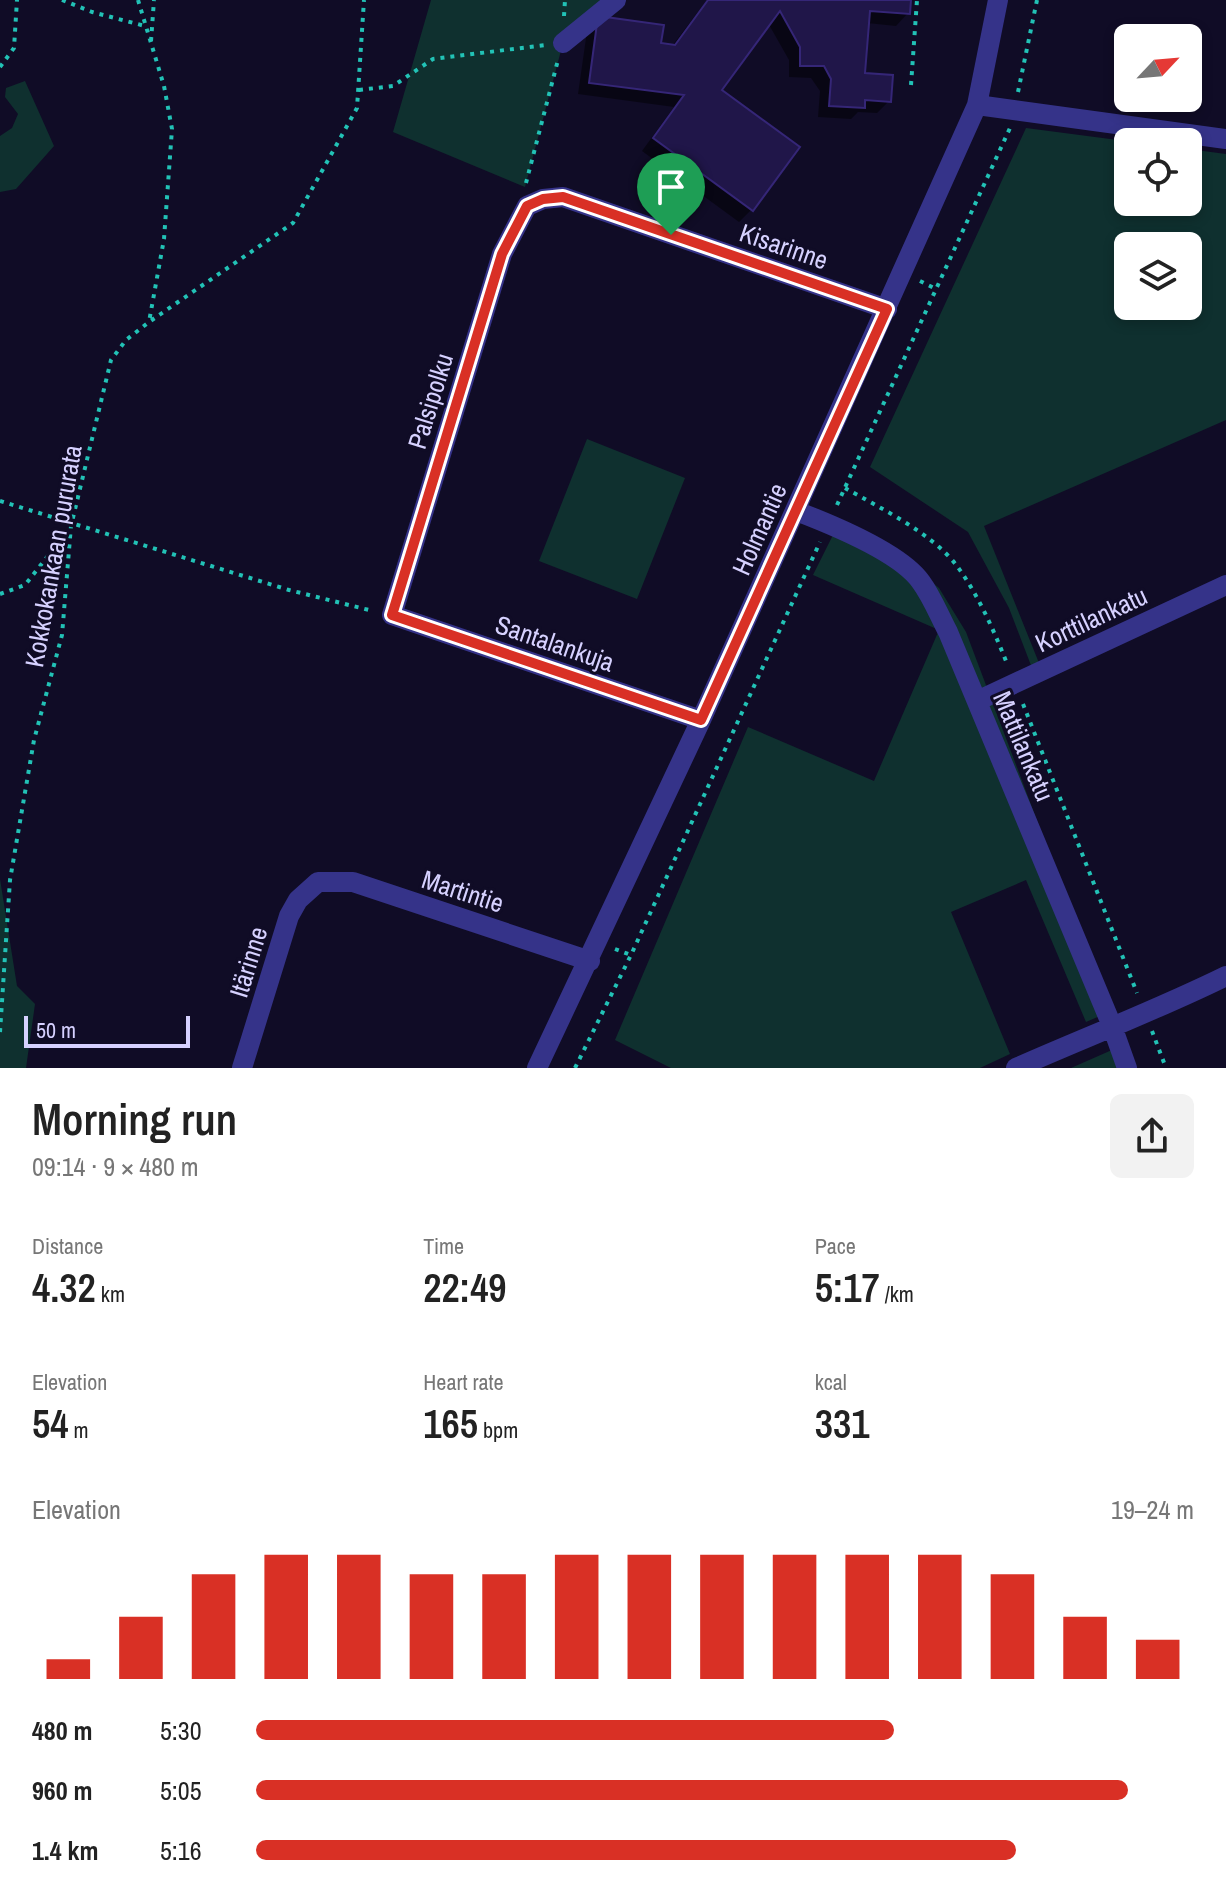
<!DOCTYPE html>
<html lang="en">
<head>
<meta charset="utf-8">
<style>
	:root { --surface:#fff; --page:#f2f2f2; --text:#222; --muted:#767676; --accent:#d93025 }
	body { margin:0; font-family:"Archivo Narrow",sans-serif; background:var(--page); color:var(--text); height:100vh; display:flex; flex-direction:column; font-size:30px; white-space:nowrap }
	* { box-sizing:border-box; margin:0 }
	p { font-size:26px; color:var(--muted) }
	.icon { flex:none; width:44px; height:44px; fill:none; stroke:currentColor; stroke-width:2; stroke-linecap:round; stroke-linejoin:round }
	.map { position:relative; height:1068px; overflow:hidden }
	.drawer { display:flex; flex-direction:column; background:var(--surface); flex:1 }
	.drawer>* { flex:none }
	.needle { width:52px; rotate:64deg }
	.controls { position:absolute; left:1114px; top:24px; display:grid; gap:16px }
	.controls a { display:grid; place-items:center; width:88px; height:88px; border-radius:12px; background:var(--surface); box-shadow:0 4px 12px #0003; font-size:40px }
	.scale { position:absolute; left:24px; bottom:20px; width:166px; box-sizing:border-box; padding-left:8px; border:4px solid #d6d1ff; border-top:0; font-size:22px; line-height:28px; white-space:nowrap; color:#d6d1ff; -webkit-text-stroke:6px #100c26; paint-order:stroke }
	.pin { position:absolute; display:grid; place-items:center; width:68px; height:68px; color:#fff; margin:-82px -34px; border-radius:50% 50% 50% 0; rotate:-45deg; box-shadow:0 0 8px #0007 }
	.pin .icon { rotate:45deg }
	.round { display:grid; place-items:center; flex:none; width:84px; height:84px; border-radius:12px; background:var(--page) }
	.head { display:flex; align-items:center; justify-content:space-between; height:136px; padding:0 32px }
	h1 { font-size:44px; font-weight:600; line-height:60px }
	.stats { display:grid; grid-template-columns:repeat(3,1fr); gap:12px; height:136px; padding:8px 32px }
	.stats div { display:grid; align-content:center }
	.stats b { font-size:40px; font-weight:600 }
	.stats small { font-size:22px; font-weight:400 }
	.stats p { font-size:22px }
	.chart { height:224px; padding:16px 32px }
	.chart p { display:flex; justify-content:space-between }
	.chart svg { width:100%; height:144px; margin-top:8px; stroke:var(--accent); stroke-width:6 }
	ul { padding:0 32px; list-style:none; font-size:26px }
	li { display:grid; grid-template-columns:128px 96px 1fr; align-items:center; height:60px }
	li i { height:20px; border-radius:10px; background:var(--accent) }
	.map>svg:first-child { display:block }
	.green { fill:#0f302f; fill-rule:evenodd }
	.shadow { fill:#0007 }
	.building { fill:#201649; stroke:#352677; stroke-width:2 }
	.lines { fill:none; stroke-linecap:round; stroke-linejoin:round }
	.path { stroke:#22c2b6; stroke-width:4; stroke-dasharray:4 6; stroke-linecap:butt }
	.minor { stroke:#353389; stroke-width:20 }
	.route-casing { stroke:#fff; stroke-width:16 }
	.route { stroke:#d93025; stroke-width:10 }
	.labels { text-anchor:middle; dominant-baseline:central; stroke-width:6; stroke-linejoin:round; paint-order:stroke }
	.street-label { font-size:26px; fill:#d6d1ff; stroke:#100c26 }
</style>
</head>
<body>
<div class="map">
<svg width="1226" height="1068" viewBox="0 0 1226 1068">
	<rect width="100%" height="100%" fill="#100c26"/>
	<path class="green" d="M 431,0 L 616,0 L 563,43 L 525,187 L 393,132 Z
		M 25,81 L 54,146 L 16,189 L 0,192 L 0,136 L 12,128 L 18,114 L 5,97 L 6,88 Z
		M 1026,128 L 1133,142 L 1128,142 L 1128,202 L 1188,202 L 1188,149 L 1226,154 L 1226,420 L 984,526 L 1039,663 L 1032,668 L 1009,608 L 968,532 L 870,467 ZM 1128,246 L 1188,246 L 1188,306 L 1128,306 Z
		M 587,439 L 685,478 L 637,599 L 539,561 Z
		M 841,519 L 896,553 L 939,588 L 966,632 L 1109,1012 L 1086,1022 L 1026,880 L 951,912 L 1010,1054 L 980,1068 L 671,1068 L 615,1040 L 748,727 L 874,781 L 939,630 L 813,575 Z
		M 0,879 L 17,986 L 35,1004 L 26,1068 L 0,1068 Z
		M 1121,1046 L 1130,1068 L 1071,1068 Z"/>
	<path class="shadow" d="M 707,0 L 909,0 L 908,13 L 896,26 L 867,23 L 863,75 L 889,101 L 877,113 L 858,112 L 851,119 L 818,117 L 820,91 L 811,78 L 789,77 L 789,60 L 768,23 L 719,91 L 751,210 L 739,222 L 642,151 L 674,107 L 578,94 L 587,31 L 599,19 L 659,45 L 672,46 Z"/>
	<path class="building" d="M 708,0 L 911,0 L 910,14 L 870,11 L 865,73 L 893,75 L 891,102 L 865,100 L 865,108 L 829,106 L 831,79 L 824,66 L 800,66 L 800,47 L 780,11 L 722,90 L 800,147 L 753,211 L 653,138 L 684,95 L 589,83 L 598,16 L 664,25 L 661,43 L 675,45 Z"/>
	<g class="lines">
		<path class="path" d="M 62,0 L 92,12 L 145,26
			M 138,0 L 164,86 L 172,129 L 164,239 L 149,322
			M 564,16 L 565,0
			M 151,41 L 154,0
			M 0,67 L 14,48 L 17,0
			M 911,85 L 917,0
			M 359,90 L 393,86 L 433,59 L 545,45
			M 1018,92 L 1037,0
			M 526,183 L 558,60
			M 920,281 L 936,289
			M 845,488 C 880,508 932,533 957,566 C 979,596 994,631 1008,666
			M 0,501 L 289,590 L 373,611
			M 837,505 L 1010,128
			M 0,594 L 25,585 L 70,528
			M 1023,704 L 1137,993
			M 615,949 L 631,955
			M 1152,1031 L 1166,1068
			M 0,1032 L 10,880 L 34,740 L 62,635 L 71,526 L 111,360 L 126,340 L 149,322 L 293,223 L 357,108 L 364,0
			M 575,1068 L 631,955 L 820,542"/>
		<path class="minor" d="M 563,43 L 616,0
			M 977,105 L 1226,139
			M 796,511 C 830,524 900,552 921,582 C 932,597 939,615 948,632 L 1112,1026 L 1127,1068
			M 977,701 L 1226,585
			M 701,720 L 392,615 L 502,254 L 527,206 L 543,199 L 563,197 L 887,309
			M 242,1068 L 289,916 L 298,900 L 318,882 L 353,882 L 590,961
			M 537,1068 L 701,720 L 977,105 L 998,0
			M 1016,1068 C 1086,1037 1157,1010 1226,976"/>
	</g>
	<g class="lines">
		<g class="route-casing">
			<path id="route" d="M 563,197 L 887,309 L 701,720 L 392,615 L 502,254 L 527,206 L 543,199 Z"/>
		</g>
		<use href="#route" class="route"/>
	</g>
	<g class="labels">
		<g class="street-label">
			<text transform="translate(784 246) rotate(19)">Kisarinne</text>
			<text transform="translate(430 401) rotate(-73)">Palsipolku</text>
			<text transform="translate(759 529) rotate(-66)">Holmantie</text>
			<text transform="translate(53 556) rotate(-80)">Kokkokankaan pururata</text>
			<text transform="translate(1091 619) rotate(-25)">Korttilankatu</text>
			<text transform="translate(555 643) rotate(19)">Santalankuja</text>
			<text transform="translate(1024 746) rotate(67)">Mattilankatu</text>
			<text transform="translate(463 891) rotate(18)">Martintie</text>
			<text transform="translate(248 962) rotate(-73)">Itärinne</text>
		</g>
	</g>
</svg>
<div class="controls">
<a><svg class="needle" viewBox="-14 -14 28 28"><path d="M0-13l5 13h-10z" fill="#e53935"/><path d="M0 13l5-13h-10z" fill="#767676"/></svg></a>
<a><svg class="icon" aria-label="locate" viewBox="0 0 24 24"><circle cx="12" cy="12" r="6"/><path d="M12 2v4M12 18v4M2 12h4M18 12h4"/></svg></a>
<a><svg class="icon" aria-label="layers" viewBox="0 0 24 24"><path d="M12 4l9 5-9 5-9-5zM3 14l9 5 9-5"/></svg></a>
</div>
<div class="scale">50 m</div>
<div class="pin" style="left:671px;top:235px;background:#1e9e55"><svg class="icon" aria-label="arrive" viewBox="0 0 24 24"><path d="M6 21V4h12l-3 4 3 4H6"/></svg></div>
</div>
<section class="drawer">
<div class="head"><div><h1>Morning run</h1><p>09:14 · 9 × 480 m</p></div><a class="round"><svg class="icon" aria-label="share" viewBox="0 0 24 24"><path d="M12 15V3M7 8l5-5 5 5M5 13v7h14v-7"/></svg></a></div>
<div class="stats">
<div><p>Distance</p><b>4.32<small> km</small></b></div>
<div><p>Time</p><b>22:49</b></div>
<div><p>Pace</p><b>5:17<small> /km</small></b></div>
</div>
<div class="stats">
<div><p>Elevation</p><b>54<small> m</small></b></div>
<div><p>Heart rate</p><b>165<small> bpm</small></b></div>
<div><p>kcal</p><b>331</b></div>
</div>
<div class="chart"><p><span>Elevation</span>19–24 m</p>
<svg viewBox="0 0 160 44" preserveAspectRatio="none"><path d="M5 44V38M15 44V25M25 44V12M35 44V6M45 44V6M55 44V12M65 44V12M75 44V6M85 44V6M95 44V6M105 44V6M115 44V6M125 44V6M135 44V12M145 44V25M155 44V32"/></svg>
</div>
<ul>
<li><b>480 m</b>5:30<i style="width:68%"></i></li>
<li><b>960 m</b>5:05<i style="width:93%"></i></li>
<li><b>1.4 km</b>5:16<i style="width:81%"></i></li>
</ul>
</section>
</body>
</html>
